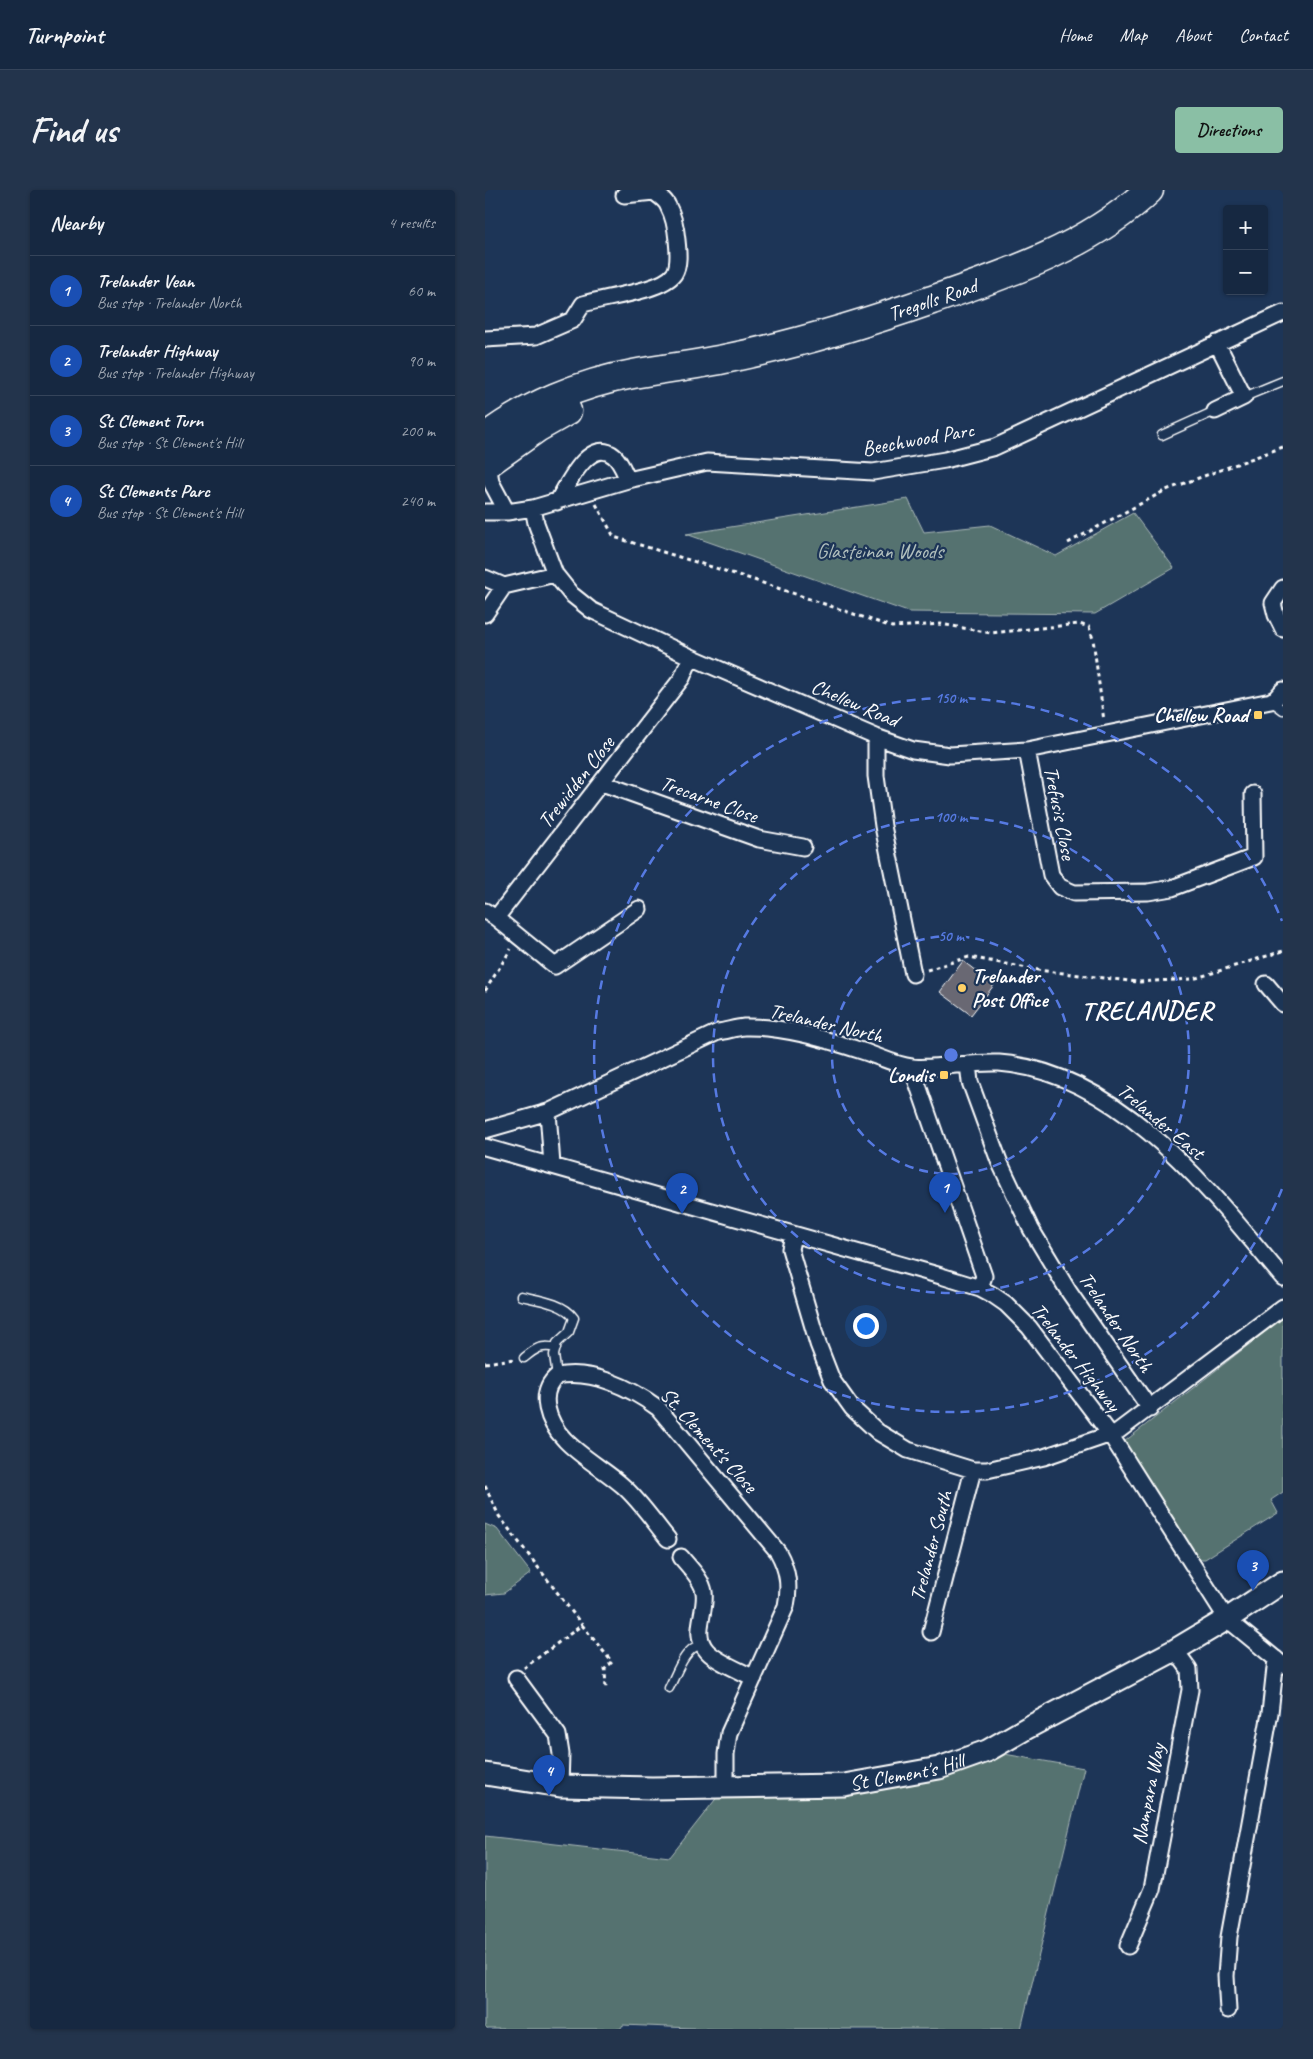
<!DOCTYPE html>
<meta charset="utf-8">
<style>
:root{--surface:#162841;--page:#23344c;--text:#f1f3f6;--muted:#9ea6b1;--line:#35445a;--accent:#8abfa5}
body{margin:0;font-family:Caveat,sans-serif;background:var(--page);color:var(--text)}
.controls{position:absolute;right:15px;top:15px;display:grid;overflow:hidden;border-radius:5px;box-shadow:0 1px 4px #0004}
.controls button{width:45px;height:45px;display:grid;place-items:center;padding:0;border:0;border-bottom:1px solid var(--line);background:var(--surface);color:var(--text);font:25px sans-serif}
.you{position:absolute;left:380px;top:1135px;width:18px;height:18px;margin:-12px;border:4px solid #fff;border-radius:50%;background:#1a73e8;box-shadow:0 0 0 8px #1a73e833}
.badge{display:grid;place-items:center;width:32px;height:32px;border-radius:50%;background:var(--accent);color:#fff;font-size:16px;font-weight:700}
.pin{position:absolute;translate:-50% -41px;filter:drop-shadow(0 1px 2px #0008)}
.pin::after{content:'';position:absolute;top:26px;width:18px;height:15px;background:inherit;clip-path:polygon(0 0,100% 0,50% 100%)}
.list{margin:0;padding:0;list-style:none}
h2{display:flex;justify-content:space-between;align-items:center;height:65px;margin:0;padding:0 20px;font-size:21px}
h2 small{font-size:16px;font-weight:400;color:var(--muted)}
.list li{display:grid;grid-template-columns:32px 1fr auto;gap:15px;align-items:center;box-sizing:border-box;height:70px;padding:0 20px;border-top:1px solid var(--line)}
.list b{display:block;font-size:19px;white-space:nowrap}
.list p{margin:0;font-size:16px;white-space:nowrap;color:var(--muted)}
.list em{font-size:16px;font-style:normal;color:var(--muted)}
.map{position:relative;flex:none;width:798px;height:1839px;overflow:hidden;border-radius:5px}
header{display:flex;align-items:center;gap:30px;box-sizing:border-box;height:70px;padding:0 25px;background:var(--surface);border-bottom:1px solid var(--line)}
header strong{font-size:24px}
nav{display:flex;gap:28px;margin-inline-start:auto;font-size:18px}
.intro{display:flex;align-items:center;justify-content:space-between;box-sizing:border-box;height:120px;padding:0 30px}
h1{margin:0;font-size:35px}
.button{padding:12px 22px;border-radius:5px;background:var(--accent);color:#111;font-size:18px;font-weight:700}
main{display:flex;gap:30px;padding:0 30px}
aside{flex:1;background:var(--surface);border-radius:5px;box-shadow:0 1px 4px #0004}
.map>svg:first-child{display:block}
.green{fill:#55726f;stroke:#aab8b7}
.building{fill:#696873;stroke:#fff}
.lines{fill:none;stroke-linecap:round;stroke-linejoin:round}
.lane-casing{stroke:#fff;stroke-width:11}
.street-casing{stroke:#fff;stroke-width:19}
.secondary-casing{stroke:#fff;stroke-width:25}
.highway-casing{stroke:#fff;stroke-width:31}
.path{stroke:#fff;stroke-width:3;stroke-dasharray:4 4;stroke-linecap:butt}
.lane{stroke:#1d3557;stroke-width:8}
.street{stroke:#1d3557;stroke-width:15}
.secondary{stroke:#1d3557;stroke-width:21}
.highway{stroke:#1d3557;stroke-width:28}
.ring{fill:none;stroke:#567ae2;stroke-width:2.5;stroke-dasharray:9 6}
.poi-dot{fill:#ffd166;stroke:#1d3557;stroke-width:2}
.labels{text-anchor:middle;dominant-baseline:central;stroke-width:4.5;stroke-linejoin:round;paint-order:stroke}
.street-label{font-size:21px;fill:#fff;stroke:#1d3557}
.park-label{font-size:21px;fill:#b2c0be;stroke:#1d3557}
.poi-label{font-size:21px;font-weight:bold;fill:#fff;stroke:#1d3557;text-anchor:end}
.district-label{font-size:26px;font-weight:bold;letter-spacing:1px;fill:#fff;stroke:#1d3557}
.centre{fill:#567ae2;stroke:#1d3557;stroke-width:2.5}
.ring-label{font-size:15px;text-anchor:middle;font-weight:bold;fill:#567ae2;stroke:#1d3557;stroke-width:4.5;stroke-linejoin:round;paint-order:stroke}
</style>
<header>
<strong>Turnpoint</strong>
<nav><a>Home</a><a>Map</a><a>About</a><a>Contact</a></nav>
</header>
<div class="intro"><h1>Find us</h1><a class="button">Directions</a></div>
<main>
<aside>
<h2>Nearby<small>4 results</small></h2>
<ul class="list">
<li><span class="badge" style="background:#1a4fb4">1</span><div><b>Trelander Vean</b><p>Bus stop · Trelander North</p></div><em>60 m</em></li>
<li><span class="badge" style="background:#1a4fb4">2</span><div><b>Trelander Highway</b><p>Bus stop · Trelander Highway</p></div><em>90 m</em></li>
<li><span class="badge" style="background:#1a4fb4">3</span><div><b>St Clement Turn</b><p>Bus stop · St Clement's Hill</p></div><em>200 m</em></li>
<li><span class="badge" style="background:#1a4fb4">4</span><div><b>St Clements Parc</b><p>Bus stop · St Clement's Hill</p></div><em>240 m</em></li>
</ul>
</aside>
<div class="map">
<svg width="798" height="1839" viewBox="0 0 798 1839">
<rect width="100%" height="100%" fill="#1d3557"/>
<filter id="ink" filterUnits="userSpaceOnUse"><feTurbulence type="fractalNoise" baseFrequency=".02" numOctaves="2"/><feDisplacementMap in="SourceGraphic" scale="10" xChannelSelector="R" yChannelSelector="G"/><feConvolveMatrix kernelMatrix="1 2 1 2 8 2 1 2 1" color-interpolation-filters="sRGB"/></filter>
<g filter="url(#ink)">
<path class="green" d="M423,309L439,342L505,335L571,366L648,323L689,378L610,424L423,422L201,344Z
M798,1128V1302L786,1310L793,1323L720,1369H708L635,1255Z
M0,1334L12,1339L46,1383L19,1403L0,1405Z
M502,1561L599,1578L536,1839H230L138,1835L135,1839H0V1646L185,1667L241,1596L359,1595Z"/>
<path class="building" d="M478,771L509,795L486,825L455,802Z"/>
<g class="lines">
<defs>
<path id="lane" d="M759,207L798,191
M677,245L730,221
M786,511L798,520
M36,1106C53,1110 79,1113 89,1128L84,1142L72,1153L69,1165L72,1186
M39,1168C50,1159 56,1154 71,1158
M184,1498C192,1483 199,1458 217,1454"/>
<path id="street" d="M0,149L51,146L88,130L98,114C121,107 177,101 189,84C195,75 193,60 192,50C191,39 188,25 183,16C181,10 174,6 169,2L139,5
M730,221L759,207L732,153
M3,272L6,292L22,322
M72,312C82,296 104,246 129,266C136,272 139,282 143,290
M48,318L51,333L70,384L86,404L106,420L206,467L391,547L428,560L465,565L542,560L786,511L791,508L798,500
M0,322H22L48,318L143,290L222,272L388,282L460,270L510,257L798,123
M0,388L19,396L70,384
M798,398L788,413L791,425L798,439
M0,424L19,396
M391,547V586L398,636L428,784
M542,560L566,685L575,697L589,703L663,702L687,698L769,667L768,604
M117,593L274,649L318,657
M0,721L11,728L197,488L206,467
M11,728L70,776L154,719
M781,794L798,814
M483,874L485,892L514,971L546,1039L584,1102L665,1219
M427,878L499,1086L495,1098
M63,922L67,975
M0,940L63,922L233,842C241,841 250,838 259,837C298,836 340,849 377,861C393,866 410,875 427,877C433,878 440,877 446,877C468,876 492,872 514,873C636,883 725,1001 798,1088
M0,957L456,1086L495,1098L508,1105L521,1114L544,1137L625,1244L742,1429L798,1475
M308,1045L305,1059L333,1154L347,1190L367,1218L393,1242L423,1260L488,1280H502L559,1267L632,1242L798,1117
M183,1349C169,1332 155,1311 138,1296C120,1280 96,1267 80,1250C63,1233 52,1203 72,1186C107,1179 146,1198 173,1218L293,1362C303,1380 305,1396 301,1416L244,1543L241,1564V1596
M196,1367C204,1377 217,1389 219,1402C222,1422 206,1444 222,1461C232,1472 256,1481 269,1488
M446,1442L488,1280
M31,1488L73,1545L76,1564L75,1596
M643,1756L667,1699L705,1500L704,1479L690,1460
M743,1820L741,1786L744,1747L785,1523L791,1469"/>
<g id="secondary">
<path id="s1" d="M0,1584L75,1596L167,1598L359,1595L454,1578L502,1561L542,1538L690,1460L742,1429L798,1392"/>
</g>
<g id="highway">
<path id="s2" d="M0,248C41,216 97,193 148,184C180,178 212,175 244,168C313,154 381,133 447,110C523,84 605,56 664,0"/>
<path d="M0,275L52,238L82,221"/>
</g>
</defs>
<use href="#lane" class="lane-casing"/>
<use href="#street" class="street-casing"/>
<use href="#secondary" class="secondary-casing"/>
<use href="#highway" class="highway-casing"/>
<path class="path" d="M111,314L129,347L266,389L407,437L456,434L506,443L594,434L604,437L608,449L619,531
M583,353L681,300L798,257
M442,780L484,767L553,780L652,792L708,789L798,761
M0,801L26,759
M0,1173L29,1169
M0,1296L14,1326L97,1435
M39,1478L97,1435L127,1472L120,1479L121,1501"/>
<use href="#lane" class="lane"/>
<use href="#street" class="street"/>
<use href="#secondary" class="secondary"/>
<use href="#highway" class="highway"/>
</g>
</g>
<g class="ring">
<circle cx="466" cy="865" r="119"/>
<circle cx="466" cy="865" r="238"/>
<path d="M797 999A357 357 0 1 1 797 731"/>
</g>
<g class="poi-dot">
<rect x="768" y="520" width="10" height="10" rx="2.5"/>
<circle cx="477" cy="798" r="5"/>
<rect x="454" y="880" width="10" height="10" rx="2.5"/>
</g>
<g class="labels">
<g class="street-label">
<text stroke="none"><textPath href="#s2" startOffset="472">Tregolls Road</textPath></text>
<text transform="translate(433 249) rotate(-10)">Beechwood Parc</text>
<text transform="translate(370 513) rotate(23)">Chellew Road</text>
<text transform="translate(91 592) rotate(-52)">Trewidden Close</text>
<text transform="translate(224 609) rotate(20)">Trecarne Close</text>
<text transform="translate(575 623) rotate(79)">Trefusis Close</text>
<text transform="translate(341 833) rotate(13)">Trelander North</text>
<text transform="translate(676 931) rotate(40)">Trelander East</text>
<text transform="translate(631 1132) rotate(56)">Trelander North</text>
<text transform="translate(591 1167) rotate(52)">Trelander Highway</text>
<text transform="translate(224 1250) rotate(48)">St. Clement's Close</text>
<text transform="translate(446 1356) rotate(-75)">Trelander South</text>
<text stroke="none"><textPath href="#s1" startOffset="424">St Clement's Hill</textPath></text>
<text transform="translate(663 1604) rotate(-79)">Nampara Way</text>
</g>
<g class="park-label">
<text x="395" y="361">Glasteinan Woods</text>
</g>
<g class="poi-label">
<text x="763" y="525">Chellew Road</text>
<text x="487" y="786" text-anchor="start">Trelander<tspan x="487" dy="24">Post Office</tspan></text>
<text x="449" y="885">Londis</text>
</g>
<g class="district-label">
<text x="662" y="820">TRELANDER</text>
</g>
</g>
<circle cx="466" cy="865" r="8" class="centre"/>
<g class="ring-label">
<text x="466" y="513">150 m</text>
<text x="466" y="632">100 m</text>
<text x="466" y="751">50 m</text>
</g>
</svg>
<div class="controls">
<button>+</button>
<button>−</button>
</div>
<div class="you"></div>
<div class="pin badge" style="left:460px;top:1023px;background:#1a4fb4">1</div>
<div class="pin badge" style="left:197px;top:1024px;background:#1a4fb4">2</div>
<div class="pin badge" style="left:768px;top:1401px;background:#1a4fb4">3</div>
<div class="pin badge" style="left:64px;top:1606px;background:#1a4fb4">4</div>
</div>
</main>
